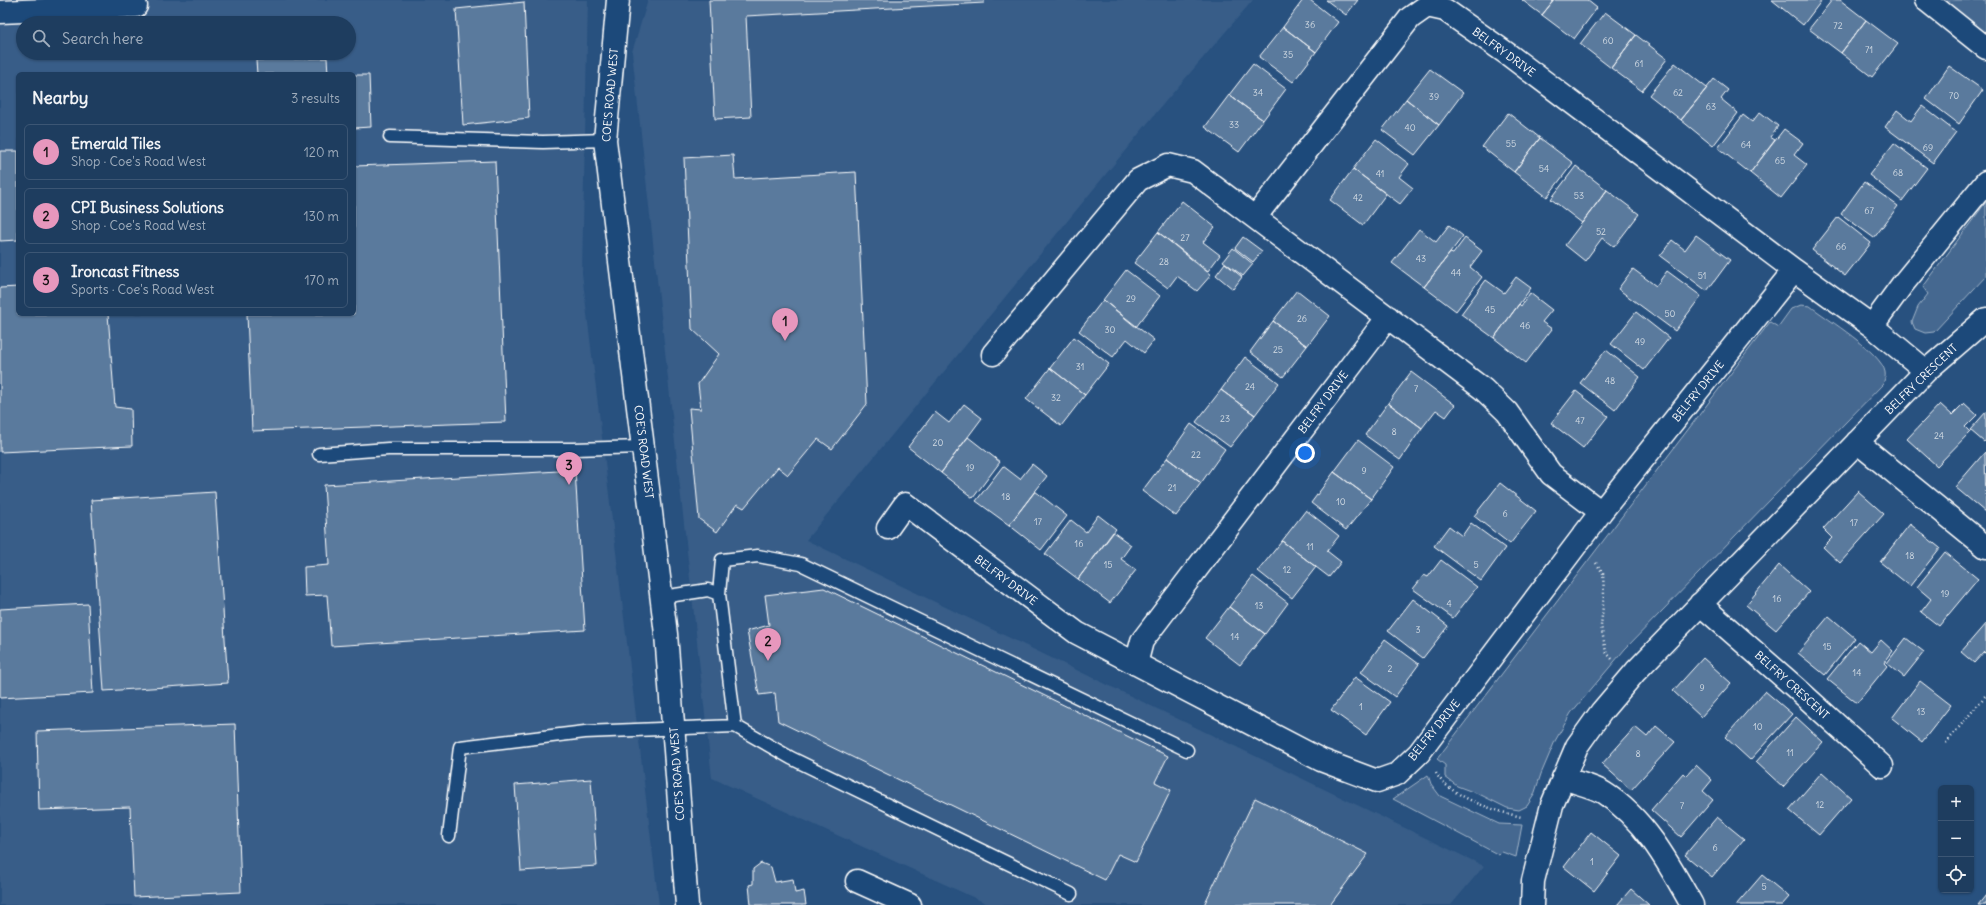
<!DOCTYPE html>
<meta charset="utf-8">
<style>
:root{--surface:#1e3d5f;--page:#2b4868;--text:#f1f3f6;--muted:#a1aebd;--line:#3c5674;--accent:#e797bd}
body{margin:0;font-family:Delius,sans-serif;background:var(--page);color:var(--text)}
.controls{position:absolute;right:12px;bottom:12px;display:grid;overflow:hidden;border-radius:6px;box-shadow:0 1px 3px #0004}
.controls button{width:36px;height:36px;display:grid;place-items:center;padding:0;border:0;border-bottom:1px solid var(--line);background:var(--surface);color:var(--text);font:20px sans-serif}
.you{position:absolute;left:1305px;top:453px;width:14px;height:14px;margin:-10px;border:3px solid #fff;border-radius:50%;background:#1a73e8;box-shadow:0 0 0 6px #1a73e833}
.badge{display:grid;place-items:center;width:26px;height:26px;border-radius:50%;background:var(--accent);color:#111;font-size:13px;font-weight:700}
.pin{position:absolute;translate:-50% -33px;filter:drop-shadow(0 1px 2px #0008)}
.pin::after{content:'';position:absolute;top:21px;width:14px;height:12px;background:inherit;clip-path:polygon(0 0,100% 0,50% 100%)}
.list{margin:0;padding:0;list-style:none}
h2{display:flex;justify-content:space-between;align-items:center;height:52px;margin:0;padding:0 16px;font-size:17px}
h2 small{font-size:13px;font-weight:400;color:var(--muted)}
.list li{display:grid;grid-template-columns:26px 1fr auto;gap:12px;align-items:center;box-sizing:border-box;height:56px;margin:0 8px 8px;padding:0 8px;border:1px solid var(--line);border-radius:6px}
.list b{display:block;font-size:15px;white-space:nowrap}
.list p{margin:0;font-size:13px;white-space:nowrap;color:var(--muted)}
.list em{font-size:13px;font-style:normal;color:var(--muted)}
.icon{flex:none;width:22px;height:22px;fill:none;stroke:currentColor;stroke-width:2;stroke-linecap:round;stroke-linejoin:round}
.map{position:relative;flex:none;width:1986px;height:905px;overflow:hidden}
.search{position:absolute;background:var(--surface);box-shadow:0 1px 3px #0004;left:16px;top:16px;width:340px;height:44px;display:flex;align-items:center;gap:10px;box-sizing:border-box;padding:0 14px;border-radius:22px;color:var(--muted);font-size:15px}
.panel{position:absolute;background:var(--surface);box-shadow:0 1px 3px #0004;left:16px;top:72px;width:340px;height:244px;border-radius:6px}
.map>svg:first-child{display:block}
.built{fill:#375d88;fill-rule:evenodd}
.green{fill:#446890;stroke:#a2b4c8}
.building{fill:#5a7a9d;stroke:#fff}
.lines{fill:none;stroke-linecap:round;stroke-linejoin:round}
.lane-casing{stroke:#fff;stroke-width:15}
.street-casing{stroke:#fff;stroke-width:25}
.path{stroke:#fff;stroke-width:2.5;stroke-dasharray:1 3;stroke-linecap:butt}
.lane{stroke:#1f4a7a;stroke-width:12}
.street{stroke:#1f4a7a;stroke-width:22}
.labels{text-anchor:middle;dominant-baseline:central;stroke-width:4;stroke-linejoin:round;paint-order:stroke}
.number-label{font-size:9px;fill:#d6dee6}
.street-label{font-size:11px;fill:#fff;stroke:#1f4a7a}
</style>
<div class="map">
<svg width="1986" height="905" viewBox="0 0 1986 905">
<rect width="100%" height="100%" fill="#28517f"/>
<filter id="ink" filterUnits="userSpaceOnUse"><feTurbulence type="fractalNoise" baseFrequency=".025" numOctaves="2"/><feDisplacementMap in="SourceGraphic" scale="8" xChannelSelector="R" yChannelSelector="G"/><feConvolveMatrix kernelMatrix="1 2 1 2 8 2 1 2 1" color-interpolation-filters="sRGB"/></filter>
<g filter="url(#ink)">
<path class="built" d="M0,0H588L582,273L659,905H0ZM23,23H349V53H23ZM18,74H354V314H18Z
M648,0H1253L1165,102L806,540L1484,866L1451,905H990L712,778L632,52Z"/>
<path class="green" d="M1942,0H1986V34Z
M1986,202V276L1934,332L1925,333L1915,329L1912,322L1918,307L1928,294L1923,287Z
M1801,305L1810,306C1827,319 1882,353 1885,372C1886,376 1884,381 1883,384L1625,649L1571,713L1555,741L1541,774L1534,795L1527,806L1519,810L1507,808L1481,795L1457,786L1445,777V765L1437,759L1770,322L1778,327L1791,309Z
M1428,775L1431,784L1440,796L1499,824L1522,825L1516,857L1502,852L1499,855L1393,799Z"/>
<path class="building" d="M709,0H984V3L746,16L751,117L715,119Z
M1303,0H1310L1338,22L1316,52L1283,27Z
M1326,0H1358L1346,15Z
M1522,0H1554L1542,15Z
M1554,0H1587L1597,8L1574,39L1542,15Z
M1772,0H1822L1803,25Z
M1832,0H1840L1866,20L1841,53L1809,29Z
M524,2L529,118L463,125L456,9Z
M1605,12L1636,35L1611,68L1580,44Z
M1866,20L1898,44L1872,77L1841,53Z
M1283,27L1316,52L1293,82L1259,57Z
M1636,35L1667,59L1642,91L1611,68Z
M327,58L328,74H257L256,60Z
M1675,63L1707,88L1681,120L1649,95Z
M1253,64L1286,89L1263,120L1229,95Z
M1949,66L1983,90L1959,124L1926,99Z
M1430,69L1463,93L1439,125L1406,99Z
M354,75H369L371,127L354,128Z
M1714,79L1728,90L1721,99L1738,113L1713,146L1681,120Z
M1229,95L1263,120L1239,152L1205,127Z
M1406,99L1439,125L1415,155L1382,130Z
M1922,106L1956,132L1933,163L1885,127L1897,110L1911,121Z
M1760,112L1778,126L1770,137L1775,140L1750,173L1718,148L1743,115L1752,122Z
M1508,113L1540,138L1514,172L1482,147Z
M1784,129L1803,143L1794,155L1807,165L1781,198L1750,173Z
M1540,138L1573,163L1547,197L1514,172Z
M1376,139L1409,164L1399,177L1413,188L1400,204L1353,169Z
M1894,143L1927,168L1902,201L1869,175Z
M0,151H18V240L0,241Z
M733,155L735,179L856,172L867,404L832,449L818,439L788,475L778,467L744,508L737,504L717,532L699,519L689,408L701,409L698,384L719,354L692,329L684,158Z
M495,161L506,422L252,431L247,314H354V166Z
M1576,166L1607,190L1582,223L1551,199Z
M1353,169L1386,194L1363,225L1330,200Z
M1864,182L1898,206L1874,238L1841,214Z
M1607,190L1639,214L1614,247L1602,238L1585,261L1565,245Z
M1182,201L1215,227L1203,242L1220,255L1208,271L1158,232Z
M1838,217L1871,243L1845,276L1812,250Z
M1449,225L1463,236L1424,287L1392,263L1419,229L1436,242Z
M1158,232L1211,275L1197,291L1177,276L1168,288L1134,263Z
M1696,235L1730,260L1707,291L1660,256L1672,240L1685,250Z
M1243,237L1262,251L1253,262L1235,248Z
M1465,238L1482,251L1470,267L1482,277L1456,311L1424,287L1450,253L1453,254Z
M1233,248L1253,264L1243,276L1223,261Z
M1225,263L1242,277L1233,289L1216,275Z
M1633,269L1656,286L1667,271L1701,296L1675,331L1618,289Z
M1126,270L1160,296L1136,327L1103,300Z
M1516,277L1531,288L1494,338L1461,314L1486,280L1504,293Z
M18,287V314H108L115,407L131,409L132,446L0,452V288Z
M1297,290L1330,316L1307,346L1273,321Z
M1530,293L1552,310L1542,322L1552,329L1526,363L1494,338L1519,304L1521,306Z
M1103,300L1154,340L1144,353L1127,339L1113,357L1079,331Z
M1636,312L1669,338L1644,370L1611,344Z
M1273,321L1307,346L1283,377L1250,352Z
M1074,337L1109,364L1085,395L1050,368Z
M1606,350L1640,377L1615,410L1580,383Z
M1245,357L1279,383L1255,415L1221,390Z
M1050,368L1085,395L1061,426L1026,399Z
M1411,372L1455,405L1446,417L1436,410L1422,428L1388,403Z
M1221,390L1255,415L1230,447L1196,422Z
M1576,391L1608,416L1583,448L1551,423Z
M1388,403L1422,428L1400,460L1365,435Z
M1964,403L1977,415L1965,427L1970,432L1937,466L1907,439L1940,404L1952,415Z
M964,404L982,418L941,473L908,447L935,412L949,423Z
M1986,412V440L1984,442L1970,430Z
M1191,424L1225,449L1201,483L1167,458Z
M968,437L1000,462L973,498L941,473Z
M1358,440L1394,467L1371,499L1334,472Z
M1985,452L1986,510L1985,512L1955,487Z
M1167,458L1201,483L1176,516L1142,491Z
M1032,464L1047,476L1009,525L976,501L1003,466L1020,479Z
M575,470L585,630L331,646L327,595L305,596L304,567L329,565L324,485Z
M1334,472L1371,499L1346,530L1311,503Z
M1500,483L1536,511L1510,544L1474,516Z
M1035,491L1067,516L1041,550L1009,525Z
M1858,491L1884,514L1840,563L1823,547L1832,538L1823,529Z
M215,492L228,683L104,691L91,500Z
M1306,510L1339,536L1327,551L1341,562L1329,577L1282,541Z
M1098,515L1116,529L1078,579L1045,554L1071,520L1086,532Z
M1471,523L1505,548L1481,581L1434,546L1449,526L1462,536Z
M1910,524L1940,548L1910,586L1880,562Z
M1113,532L1131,545L1121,559L1136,570L1110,603L1078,579Z
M1282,541L1316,567L1292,598L1258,571Z
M1945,552L1978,579L1939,626L1921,612L1931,599L1917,587Z
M1441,560L1477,587L1453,618L1413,589L1424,575L1428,577Z
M1779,565L1809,592L1776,630L1746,605Z
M1253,576L1288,603L1265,634L1229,607Z
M824,588L1168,756L1155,782L1171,790L1136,862L1118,854L1105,880L778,721L775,693L759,695L747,631L769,625L765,595Z
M1413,599L1448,626L1423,658L1388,631Z
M88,604L93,693L0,698V609Z
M1229,607L1265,634L1240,665L1205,638Z
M1829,616L1855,638L1825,675L1798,653Z
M1986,623V654L1984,652L1974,663L1961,652Z
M1906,638L1924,652L1904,677L1887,663Z
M1385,639L1419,664L1395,697L1361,672Z
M1881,640L1893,651L1884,663L1887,666L1857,703L1827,679L1858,641L1871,652Z
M1703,658L1731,683L1701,717L1673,691Z
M1355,677L1390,702L1366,735L1331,710Z
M1920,681L1951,705L1922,742L1892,718Z
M1765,691L1792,714L1750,760L1725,737Z
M1796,717L1823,742L1783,787L1756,762Z
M235,724L241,892L134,897L130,807L39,810L37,731Z
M1656,726L1675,742L1631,790L1602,764L1635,727L1647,737Z
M1696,765L1712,780L1703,791L1713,800L1681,837L1651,810L1683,773L1686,776Z
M1822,772L1851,798L1819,835L1789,810Z
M591,779L597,866L521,871L515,785Z
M1255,798L1368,854L1330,905H1204Z
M1717,817L1744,839L1712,877L1685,855Z
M1591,832L1621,856L1594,891L1564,867Z
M761,863L771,867L775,882L793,879L795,893L804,891L806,905H751L749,885L753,884V869Z
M1762,875L1789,897L1782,905H1736Z
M1631,889L1649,905H1617Z
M1986,895V905H1978Z"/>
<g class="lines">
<defs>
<path id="lane" d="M390,137L543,142L605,140
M319,454L388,449H574L643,447
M719,594L722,560L758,556L801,564L1187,750
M662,597L708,590L719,594L735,726
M449,836L460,747L585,732L735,726L791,758L1071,894"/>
<path id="street" d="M618,0L605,140L666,634L687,905
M1926,0L1986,48
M0,12L136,6
M1256,216L1410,18L1427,6L1445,10L1509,55L1794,270L1872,326L1926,371
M1872,326L1902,285L1986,182
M993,354L1138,180L1168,165L1193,171L1483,389L1507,412L1551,474L1601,512
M1857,442L1986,547
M888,528L905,504L1077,633L1321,760L1377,781L1397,774L1419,753L1601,512L1794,270
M1700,604L1796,688L1882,766
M1136,664L1142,641L1388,317
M1563,778C1576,783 1593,786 1604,793C1645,819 1669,864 1692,905
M857,881L910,905
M1532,905L1533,881L1552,805L1577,746L1602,711L1636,671L1926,371L1986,319"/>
</defs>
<use href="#lane" class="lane-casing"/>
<use href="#street" class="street-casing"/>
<path class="path" d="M1596,563L1603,573L1604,595L1601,626L1606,652L1612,659
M1946,743L1986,695
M1436,773C1448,796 1497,812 1522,817"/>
<use href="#lane" class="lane"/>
<use href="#street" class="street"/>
</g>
</g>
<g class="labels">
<g class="number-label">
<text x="1310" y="24">36</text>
<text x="1838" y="25">72</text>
<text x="1608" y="40">60</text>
<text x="1869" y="49">71</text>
<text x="1288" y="54">35</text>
<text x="1639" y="63">61</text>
<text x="1258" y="92">34</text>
<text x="1678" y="92">62</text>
<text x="1954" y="95">70</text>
<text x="1434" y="96">39</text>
<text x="1711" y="106">63</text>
<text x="1234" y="124">33</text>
<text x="1410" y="127">40</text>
<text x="1511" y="143">55</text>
<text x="1746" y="144">64</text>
<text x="1928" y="147">69</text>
<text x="1780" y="160">65</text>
<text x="1544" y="168">54</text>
<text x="1898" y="172">68</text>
<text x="1380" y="173">41</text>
<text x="1579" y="195">53</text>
<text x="1358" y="197">42</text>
<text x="1869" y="210">67</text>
<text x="1601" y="231">52</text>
<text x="1185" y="237">27</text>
<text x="1841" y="246">66</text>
<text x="1421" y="258">43</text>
<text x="1164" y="261">28</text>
<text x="1456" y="272">44</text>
<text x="1702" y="275">51</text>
<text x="1131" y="298">29</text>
<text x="1490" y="309">45</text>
<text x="1670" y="313">50</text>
<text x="1302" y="318">26</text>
<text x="1525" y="325">46</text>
<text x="1110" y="329">30</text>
<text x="1640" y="341">49</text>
<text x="1278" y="349">25</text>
<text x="1080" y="366">31</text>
<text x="1610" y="380">48</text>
<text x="1250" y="386">24</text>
<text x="1416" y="388">7</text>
<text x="1056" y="397">32</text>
<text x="1225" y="418">23</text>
<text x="1580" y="420">47</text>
<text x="1394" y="431">8</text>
<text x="1939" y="435">24</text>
<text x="938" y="442">20</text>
<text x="1196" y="454">22</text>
<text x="970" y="467">19</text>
<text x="1364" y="470">9</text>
<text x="1172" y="487">21</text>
<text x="1006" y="496">18</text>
<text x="1341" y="501">10</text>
<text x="1505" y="513">6</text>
<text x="1038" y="521">17</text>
<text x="1854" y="522">17</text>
<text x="1079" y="543">16</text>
<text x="1310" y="546">11</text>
<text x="1910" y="555">18</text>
<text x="1108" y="564">15</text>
<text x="1476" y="564">5</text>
<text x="1287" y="569">12</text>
<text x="1945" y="593">19</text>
<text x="1777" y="598">16</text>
<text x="1449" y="603">4</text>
<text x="1259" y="605">13</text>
<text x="1418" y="629">3</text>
<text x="1235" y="636">14</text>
<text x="1827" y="646">15</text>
<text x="1390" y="668">2</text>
<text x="1857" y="672">14</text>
<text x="1702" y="687">9</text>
<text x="1361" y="706">1</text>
<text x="1921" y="711">13</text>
<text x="1758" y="726">10</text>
<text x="1790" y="752">11</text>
<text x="1638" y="753">8</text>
<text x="1820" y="804">12</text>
<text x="1682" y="805">7</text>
<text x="1715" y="847">6</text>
<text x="1592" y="861">1</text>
<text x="1764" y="886">5</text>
</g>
<g class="street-label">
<text transform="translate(1504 52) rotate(36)">BELFRY DRIVE</text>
<text transform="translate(610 95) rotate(-85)">COE'S ROAD WEST</text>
<text transform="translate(1921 379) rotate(-44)">BELFRY CRESCENT</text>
<text transform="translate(1698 391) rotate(-51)">BELFRY DRIVE</text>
<text transform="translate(1323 402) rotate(-53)">BELFRY DRIVE</text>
<text transform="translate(644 452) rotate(83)">COE'S ROAD WEST</text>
<text transform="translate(1006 580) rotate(37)">BELFRY DRIVE</text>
<text transform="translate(1792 685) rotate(42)">BELFRY CRESCENT</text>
<text transform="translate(1434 730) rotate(-51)">BELFRY DRIVE</text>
<text transform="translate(677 774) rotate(-94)">COE'S ROAD WEST</text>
</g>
</g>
</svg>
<div class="controls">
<button>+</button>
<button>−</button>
<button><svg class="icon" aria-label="locate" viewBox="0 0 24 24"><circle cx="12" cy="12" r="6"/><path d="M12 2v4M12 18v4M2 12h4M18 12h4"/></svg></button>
</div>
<div class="you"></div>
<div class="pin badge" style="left:785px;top:341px">1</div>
<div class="pin badge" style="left:768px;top:661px">2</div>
<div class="pin badge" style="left:569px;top:485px">3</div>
<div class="search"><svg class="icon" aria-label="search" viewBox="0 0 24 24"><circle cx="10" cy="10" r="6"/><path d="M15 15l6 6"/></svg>Search here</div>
<section class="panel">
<h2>Nearby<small>3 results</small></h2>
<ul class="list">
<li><span class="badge">1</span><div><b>Emerald Tiles</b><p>Shop · Coe's Road West</p></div><em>120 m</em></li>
<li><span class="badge">2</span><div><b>CPI Business Solutions</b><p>Shop · Coe's Road West</p></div><em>130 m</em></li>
<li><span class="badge">3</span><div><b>Ironcast Fitness</b><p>Sports · Coe's Road West</p></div><em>170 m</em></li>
</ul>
</section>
</div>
